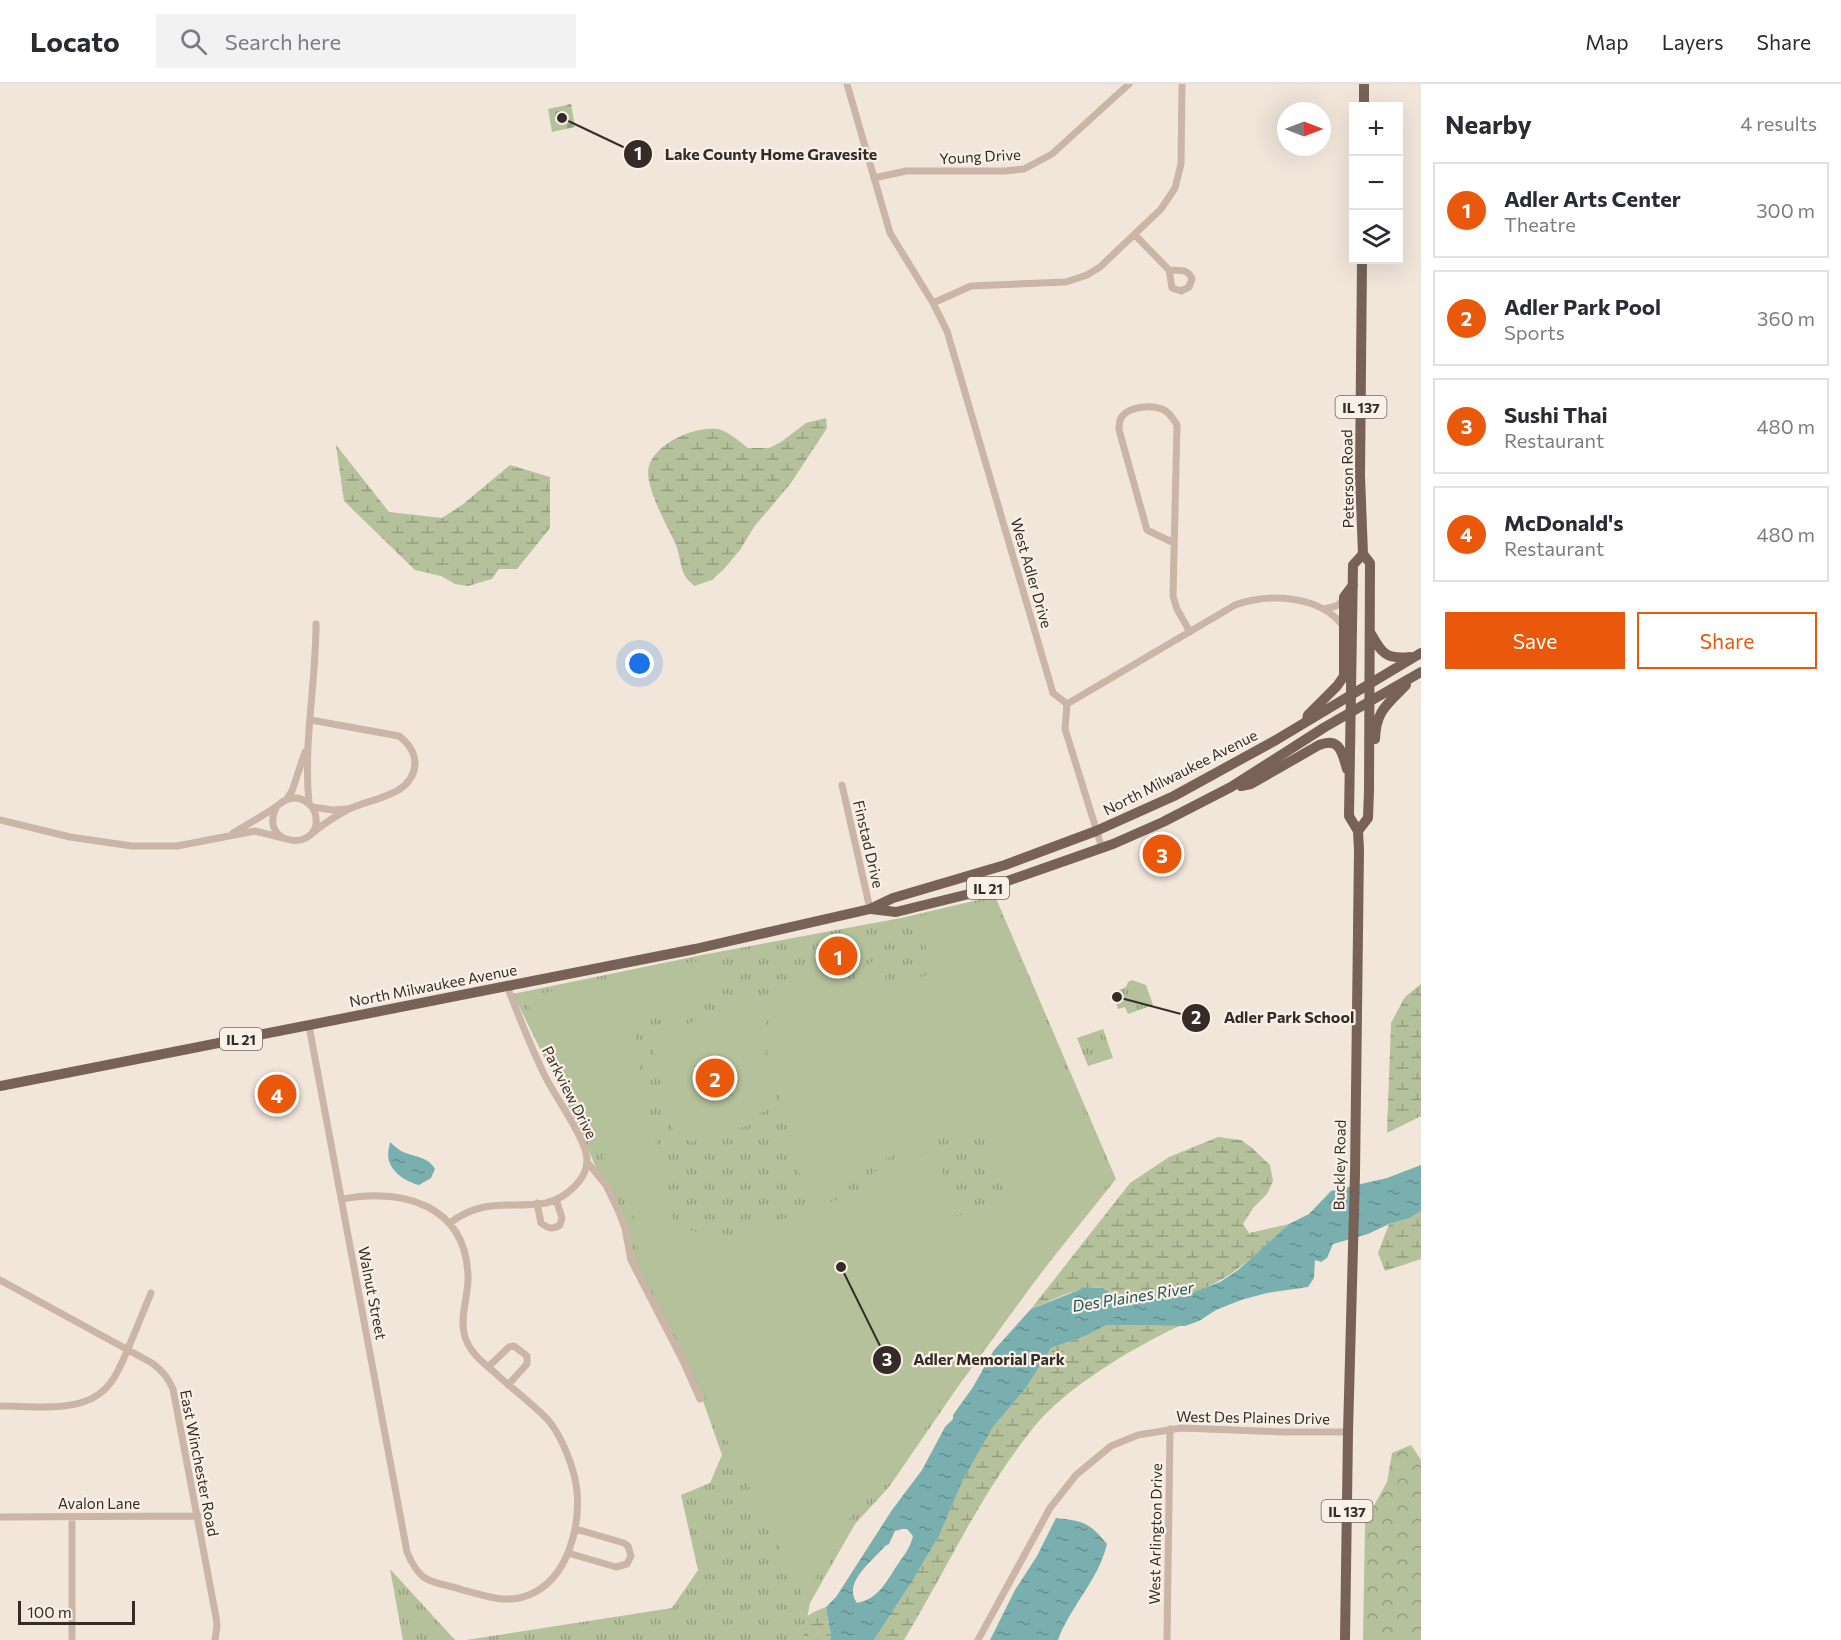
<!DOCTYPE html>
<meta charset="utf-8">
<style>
:root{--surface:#fff;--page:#f2f2f3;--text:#2b2b33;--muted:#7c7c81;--line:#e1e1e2;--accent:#ea580c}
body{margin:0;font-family:Commissioner,sans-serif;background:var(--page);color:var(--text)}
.controls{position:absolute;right:18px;top:18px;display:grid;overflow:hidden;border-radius:0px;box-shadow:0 6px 24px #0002}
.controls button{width:54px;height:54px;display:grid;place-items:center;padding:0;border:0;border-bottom:2px solid var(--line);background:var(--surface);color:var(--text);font:30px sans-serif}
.compass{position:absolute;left:1277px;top:18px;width:54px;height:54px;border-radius:50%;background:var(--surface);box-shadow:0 6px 24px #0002;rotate:90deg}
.scale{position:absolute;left:18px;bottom:15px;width:117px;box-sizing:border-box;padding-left:6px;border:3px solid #362b27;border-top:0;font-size:16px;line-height:21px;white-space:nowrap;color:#362b27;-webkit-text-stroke:4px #f9f0e7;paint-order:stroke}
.you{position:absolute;left:640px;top:580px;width:21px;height:21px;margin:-15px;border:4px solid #fff;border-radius:50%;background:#1a73e8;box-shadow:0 0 0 9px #1a73e833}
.badge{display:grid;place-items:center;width:39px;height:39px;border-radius:50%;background:var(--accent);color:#fff;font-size:20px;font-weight:700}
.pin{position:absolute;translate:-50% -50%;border:3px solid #fff;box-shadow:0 2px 6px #0006}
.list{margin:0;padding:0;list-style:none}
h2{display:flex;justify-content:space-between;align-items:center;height:78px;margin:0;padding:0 24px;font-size:26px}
h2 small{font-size:20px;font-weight:400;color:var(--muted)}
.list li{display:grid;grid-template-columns:39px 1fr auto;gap:18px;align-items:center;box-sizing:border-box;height:96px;margin:0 12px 12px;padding:0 12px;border:2px solid var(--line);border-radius:0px}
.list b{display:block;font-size:22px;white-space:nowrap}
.list p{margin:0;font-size:20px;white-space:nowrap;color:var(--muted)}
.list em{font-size:20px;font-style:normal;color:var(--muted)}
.actions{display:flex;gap:12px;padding:18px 24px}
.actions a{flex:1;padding:14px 0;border:2px solid var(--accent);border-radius:0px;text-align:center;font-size:21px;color:var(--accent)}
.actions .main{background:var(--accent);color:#fff}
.icon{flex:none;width:33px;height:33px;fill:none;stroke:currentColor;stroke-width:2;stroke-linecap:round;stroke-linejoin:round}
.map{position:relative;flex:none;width:1421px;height:1556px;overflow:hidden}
header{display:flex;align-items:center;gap:36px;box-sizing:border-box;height:84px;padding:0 30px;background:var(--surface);border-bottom:2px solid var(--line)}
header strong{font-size:28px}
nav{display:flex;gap:33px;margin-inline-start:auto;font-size:21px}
.search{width:420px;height:54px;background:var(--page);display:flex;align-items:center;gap:15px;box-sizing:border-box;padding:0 21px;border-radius:0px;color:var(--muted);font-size:22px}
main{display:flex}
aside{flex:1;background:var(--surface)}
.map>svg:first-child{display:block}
.forest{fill:url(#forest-crowns)}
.wetland{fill:url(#wetland-marsh)}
.cemetery{fill:url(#cemetery-stones)}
.park{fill:url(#park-tufts)}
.pitch{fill:#b5c19b}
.water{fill:url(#water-ripples);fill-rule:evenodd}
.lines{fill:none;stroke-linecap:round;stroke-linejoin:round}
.minor{stroke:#cab5a7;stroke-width:7}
.primary{stroke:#786258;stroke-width:10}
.labels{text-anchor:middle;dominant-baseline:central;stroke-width:4.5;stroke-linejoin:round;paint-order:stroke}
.shield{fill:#f9f0e7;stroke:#706661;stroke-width:1.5}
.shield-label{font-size:14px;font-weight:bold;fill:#362b27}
.street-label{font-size:15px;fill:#362b27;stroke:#f9f0e7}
.water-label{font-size:16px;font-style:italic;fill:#1d5658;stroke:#f9f0e7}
.leader{fill:none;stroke:#362b27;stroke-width:2}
.callout-dot{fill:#362b27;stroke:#f9f0e7;stroke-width:2}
.mark-label{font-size:18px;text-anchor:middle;font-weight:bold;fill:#fff}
.callout-label{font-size:16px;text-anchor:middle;font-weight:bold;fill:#362b27;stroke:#f9f0e7;stroke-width:4.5;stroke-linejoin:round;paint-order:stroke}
</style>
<header>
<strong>Locato</strong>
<div class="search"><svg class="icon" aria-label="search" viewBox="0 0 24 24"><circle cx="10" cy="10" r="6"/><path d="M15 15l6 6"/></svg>Search here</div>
<nav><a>Map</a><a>Layers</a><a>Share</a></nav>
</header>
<main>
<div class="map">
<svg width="1421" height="1556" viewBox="0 0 1421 1556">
<defs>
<pattern id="forest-crowns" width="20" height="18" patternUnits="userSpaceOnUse" patternTransform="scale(1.5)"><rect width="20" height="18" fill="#b5c19b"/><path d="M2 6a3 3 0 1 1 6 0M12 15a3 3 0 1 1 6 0" fill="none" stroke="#949d7e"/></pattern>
<pattern id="wetland-marsh" width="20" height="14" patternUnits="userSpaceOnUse" patternTransform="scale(1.5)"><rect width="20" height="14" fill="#b5c19b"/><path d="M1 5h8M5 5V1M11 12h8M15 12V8" fill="none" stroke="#949d7e"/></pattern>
<pattern id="cemetery-stones" width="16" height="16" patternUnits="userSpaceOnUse" patternTransform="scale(1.5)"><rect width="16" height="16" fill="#b5c19b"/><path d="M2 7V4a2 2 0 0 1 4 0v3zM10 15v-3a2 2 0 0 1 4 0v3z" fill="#949d7e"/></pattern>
<pattern id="park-tufts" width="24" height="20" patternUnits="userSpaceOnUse" patternTransform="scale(1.5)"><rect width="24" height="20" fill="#b5c19b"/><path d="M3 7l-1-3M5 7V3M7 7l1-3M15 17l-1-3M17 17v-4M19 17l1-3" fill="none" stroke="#949d7e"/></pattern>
<pattern id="water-ripples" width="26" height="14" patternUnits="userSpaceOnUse" patternTransform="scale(1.5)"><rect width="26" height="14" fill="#7aafaf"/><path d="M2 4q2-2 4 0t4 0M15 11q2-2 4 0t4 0" fill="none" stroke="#658f8e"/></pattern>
</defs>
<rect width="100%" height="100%" fill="#f2e6db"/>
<path class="forest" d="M1411,1361L1421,1376V1556H1363L1365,1438L1387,1398L1392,1369Z"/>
<path class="wetland" d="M826,334L827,344L791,399L754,443L740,466L724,485L712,496L694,502C692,499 687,496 685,492C680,483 680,471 676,461C668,442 641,399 650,379C659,358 695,342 717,345C728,347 739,357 748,364H769L781,358L806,339Z
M336,361L389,428L442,434L462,421L510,381L550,393V444L517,485H499L492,495L468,502L455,500L441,492L415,486L344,417Z
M1421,900V1032L1387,1049L1391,939L1405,913Z
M1218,1053L1241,1056L1251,1063L1270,1081L1273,1097L1267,1110L1253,1124L1243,1140L1249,1149L1289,1140C1244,1181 1214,1214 1148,1215C1138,1216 1122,1213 1113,1209C1108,1207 1105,1205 1100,1204C1077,1202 1052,1217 1031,1225L1130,1099L1169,1073Z
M1421,1127V1175L1385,1187L1378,1169L1389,1140L1410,1134Z
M1107,1241L1179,1242C1133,1264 1066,1303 1034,1343C981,1408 947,1485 904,1556H874L913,1496L940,1450L963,1396L993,1343L1026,1304L1051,1264L1085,1252Z
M826,1523L831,1552L830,1556H794C803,1535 804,1531 826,1523Z"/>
<path class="cemetery" d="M571,20L575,43L552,48L548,25Z"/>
<path class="park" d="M995,812L1116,1095L1040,1190L957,1304L889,1403L855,1440L810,1519L803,1556H466L672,1524L698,1486L681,1411L710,1399L722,1371L702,1314L633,1176L629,1146L621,1126L596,1084L582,1050L513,910L707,870L901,834Z
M1132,896L1146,901L1153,921L1128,930L1125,923L1118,925L1113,909L1126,903L1128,898Z
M1103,945L1113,974L1088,982L1077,954Z
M390,1485L455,1556H403Z"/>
<path class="pitch" d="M993,815L1112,1094L895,1384L847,1438L804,1514L639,1177L634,1133L524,913L711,874L723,908L643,939L634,957L675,1142L701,1149L736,1151L856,1109L874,1088L937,1066L954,1133L1007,1116L980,1040L866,1082L850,1101L806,1114L767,968L773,954L771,942L777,926L768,903L818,888L835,902L852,898L861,885L879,873L888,901L933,890L918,833Z
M763,910L772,929L766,939L768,956L764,966L776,1020C764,1032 757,1025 747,1042L691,1058L676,1048L670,1041L654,969V957L662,950Z"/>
<path class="water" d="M714,978C726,987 732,997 732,1012H720L708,988Z
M390,1058C393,1061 397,1064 401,1067C413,1073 428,1072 435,1085L431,1094L419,1101C407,1098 393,1090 389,1077C387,1072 389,1063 390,1058Z
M1421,1081V1127L1410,1134L1389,1140L1368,1150L1333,1160L1327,1174L1321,1178L1315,1176L1314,1194L1308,1203L1267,1209L1241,1216L1216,1226L1199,1237L1185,1242L1107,1241L1085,1252L1051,1264L1026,1304L993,1343L963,1396L940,1450L913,1496L874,1556H830L831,1552L826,1523L836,1513L892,1426L922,1386L945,1343L953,1335V1331L973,1303L994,1266L1031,1225L1084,1204H1102L1114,1210L1146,1216L1183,1212L1220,1198L1238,1186L1289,1140L1309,1130L1331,1107L1387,1094ZM902,1445H907L913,1452C910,1463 906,1469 900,1477C888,1494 880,1515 857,1519C842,1498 873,1477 885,1462L889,1460L895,1447Z
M1056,1434C1083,1437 1089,1438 1107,1460C1099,1495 1070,1523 1058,1556H990L1015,1506L1037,1472Z"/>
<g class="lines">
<path class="minor" d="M847,0L890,149L933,219L947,247L1053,609L1067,620L1065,645L1102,764
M874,94L906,87H1005L1024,85L1052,70L1129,0
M1135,151L1169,186L1172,204L1181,207L1189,203L1192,195C1188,184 1179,187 1169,186
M933,219L971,202L1066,198L1087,191L1100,183L1161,125L1175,104L1181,80L1182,0
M1174,459L1147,446L1119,346C1119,343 1119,340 1120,336C1126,322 1152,320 1164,326C1170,329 1173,335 1177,341L1173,512L1177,525L1190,548
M1325,525L1336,522L1344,516
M1067,620L1235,521C1269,509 1320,511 1343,542
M842,701L870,825
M286,716L292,707L305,668
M309,719C303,660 316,600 316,540
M312,723L333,726L347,725
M0,736L70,753L132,762H177L255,747L283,754
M233,749C247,741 260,733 273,725C279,721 283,716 289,715C292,714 296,714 298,714C306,716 313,722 315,729C326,769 255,764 277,722
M310,751C322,741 335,732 349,725C372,714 413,712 415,680C415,668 408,659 399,652L311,636
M309,942L407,1468C421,1502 432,1496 463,1506C484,1512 508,1520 529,1511C568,1495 580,1444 577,1407C575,1386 562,1352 548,1336C532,1319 511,1304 494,1288C482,1278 467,1266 464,1249C460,1229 469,1211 468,1191C465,1120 402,1104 342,1115
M587,1078L606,1101L619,1128L625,1144L631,1176L683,1277L700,1315
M537,1119L541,1139C548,1144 552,1146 560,1141L562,1134L556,1115
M450,1139C483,1113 510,1125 546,1119C564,1115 588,1096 587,1075C586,1055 556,1014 546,994C531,964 519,933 507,902
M0,1196L152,1279C162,1287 168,1293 173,1305L216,1533L217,1542L215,1556
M488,1283L509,1263L514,1262L527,1272V1280L508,1301
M0,1322C25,1322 60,1326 83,1318C112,1309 119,1285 130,1260C137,1243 144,1226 151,1209
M0,1433L198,1432
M72,1433V1556
M568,1469L616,1483L627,1480L631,1472L628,1462L624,1459L576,1445
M978,1556L1050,1424L1076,1391L1111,1362L1138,1351L1181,1344L1285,1348H1348
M1167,1556L1170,1345"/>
<path class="primary" d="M1364,22V0
M1370,548C1381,568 1385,576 1410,573
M1307,636L1308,631L1337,602L1344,592V513L1353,501
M1375,655C1376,626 1388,620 1406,601
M1241,702L1251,700L1319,661C1340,653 1342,668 1347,685
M1358,747L1368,734L1369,707L1370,479L1363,470L1360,392L1362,176
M871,825L896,828L973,809L1113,760L1163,738L1231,703L1325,643L1421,588
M0,1002L695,865L870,825L893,814L1005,781L1096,747L1174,712L1276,656L1421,569
M1345,1556L1348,1348L1355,1090L1359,766L1358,747L1349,732L1353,481L1363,470"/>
</g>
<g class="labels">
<g class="shield">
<rect x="1335.5" y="312" width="51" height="22" rx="4.5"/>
<rect x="967" y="793" width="42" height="22" rx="4.5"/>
<rect x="220" y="944" width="42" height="22" rx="4.5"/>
<rect x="1321.5" y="1416" width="51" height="22" rx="4.5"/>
</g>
<g class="shield-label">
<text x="1361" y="323">IL 137</text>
<text x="988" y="804">IL 21</text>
<text x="241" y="955">IL 21</text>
<text x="1347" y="1427">IL 137</text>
</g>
<g class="street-label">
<text transform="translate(980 72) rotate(-3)">Young Drive</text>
<text transform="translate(1347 395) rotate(-91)">Peterson Road</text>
<text transform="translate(1032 489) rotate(74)">West Adler Drive</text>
<text transform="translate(1180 688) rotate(-27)">North Milwaukee Avenue</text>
<text transform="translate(869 760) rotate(77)">Finstad Drive</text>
<text transform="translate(433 901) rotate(-11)">North Milwaukee Avenue</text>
<text transform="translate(570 1008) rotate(63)">Parkview Drive</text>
<text transform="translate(1339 1081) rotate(-89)">Buckley Road</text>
<text transform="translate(373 1209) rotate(79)">Walnut Street</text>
<text transform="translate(1253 1333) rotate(1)">West Des Plaines Drive</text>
<text transform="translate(200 1379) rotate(79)">East Winchester Road</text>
<text x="99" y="1419">Avalon Lane</text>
<text transform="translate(1155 1450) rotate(-89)">West Arlington Drive</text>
</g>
<g class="water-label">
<text transform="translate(1133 1212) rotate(-9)">Des Plaines River</text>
</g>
</g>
<path class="leader" d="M562 34L638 70M1117 913L1196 934M841 1183L887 1276"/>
<g class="callout-dot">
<circle cx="562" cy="34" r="6"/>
<circle cx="1117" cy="913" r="6"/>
<circle cx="841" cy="1183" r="6"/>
<circle cx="638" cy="70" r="15"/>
<circle cx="1196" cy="934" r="15"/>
<circle cx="887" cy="1276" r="15"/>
</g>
<g class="mark-label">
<text x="638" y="76">1</text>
<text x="1196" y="940">2</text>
<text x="887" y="1282">3</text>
</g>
<g class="callout-label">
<text x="771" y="76">Lake County Home Gravesite</text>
<text x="1289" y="939">Adler Park School</text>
<text x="989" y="1281">Adler Memorial Park</text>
</g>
</svg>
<div class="controls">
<button>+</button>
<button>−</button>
<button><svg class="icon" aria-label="layers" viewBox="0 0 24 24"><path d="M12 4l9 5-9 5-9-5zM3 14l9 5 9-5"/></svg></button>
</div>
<svg class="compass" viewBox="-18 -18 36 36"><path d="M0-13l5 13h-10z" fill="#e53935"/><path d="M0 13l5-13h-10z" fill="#7c7c81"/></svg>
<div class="scale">100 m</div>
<div class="you"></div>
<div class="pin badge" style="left:838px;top:872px">1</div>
<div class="pin badge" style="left:715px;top:994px">2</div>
<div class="pin badge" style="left:1162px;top:770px">3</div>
<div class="pin badge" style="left:277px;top:1010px">4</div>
</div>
<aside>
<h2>Nearby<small>4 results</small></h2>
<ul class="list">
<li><span class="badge">1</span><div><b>Adler Arts Center</b><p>Theatre</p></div><em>300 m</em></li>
<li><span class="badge">2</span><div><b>Adler Park Pool</b><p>Sports</p></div><em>360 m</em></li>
<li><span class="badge">3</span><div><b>Sushi Thai</b><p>Restaurant</p></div><em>480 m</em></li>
<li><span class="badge">4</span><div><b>McDonald's</b><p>Restaurant</p></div><em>480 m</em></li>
</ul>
<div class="actions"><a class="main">Save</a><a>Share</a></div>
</aside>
</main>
